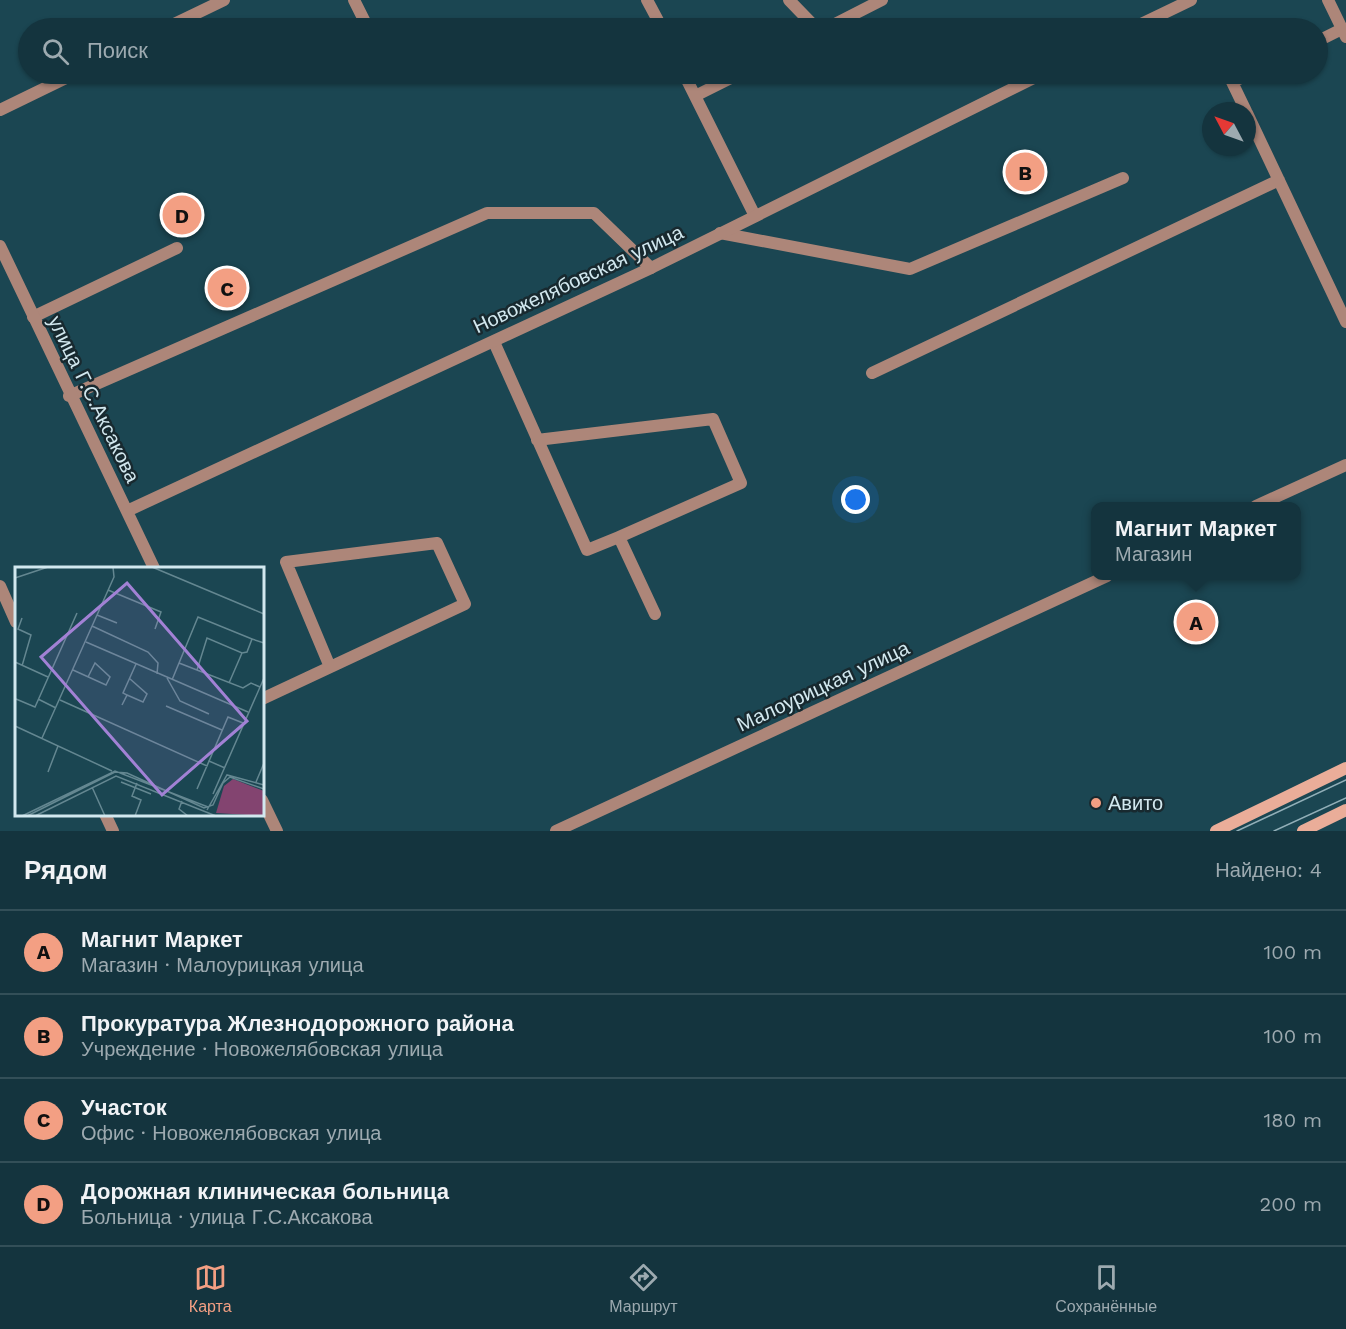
<!DOCTYPE html>
<html lang="ru">
<meta charset="utf-8">
<style>
:root{--surface:#14343e;--page:#213f49;--text:#f1f3f6;--muted:#9daab0;--line:#334f58;--accent:#f39f83}
body{margin:0;font-family:"Work Sans",sans-serif;background:var(--page);color:var(--text)}
.compass{position:absolute;left:1202px;top:102px;width:54px;height:54px;border-radius:50%;background:var(--surface);box-shadow:0 2px 4px #0004;rotate:311deg}
.you{position:absolute;left:856px;top:500px;width:21px;height:21px;margin:-15px;border:4px solid #fff;border-radius:50%;background:#1a73e8;box-shadow:0 0 0 9px #1a73e833}
.badge{display:grid;place-items:center;width:39px;height:39px;border-radius:50%;background:var(--accent);color:#111;font-size:20px;font-weight:700}
.pin{position:absolute;translate:-50% -50%;border:3px solid #fff;box-shadow:0 2px 6px #0006}
.popup{position:absolute;left:1091px;top:502px;width:210px;height:78px;box-sizing:border-box;display:grid;place-content:center;border-radius:12px;background:var(--surface);filter:drop-shadow(0 2px 4px #0005);font-size:20px;white-space:nowrap;color:var(--muted)}
.popup b{font-size:22px;color:var(--text)}
.popup::after{content:'';position:absolute;left:50%;top:100%;margin-left:-12px;border:12px solid transparent;border-top-color:var(--surface)}
.list{margin:0;padding:0;list-style:none}
h2{display:flex;justify-content:space-between;align-items:center;height:78px;margin:0;padding:0 24px;font-size:26px}
h2 small{font-size:20px;font-weight:400;color:var(--muted)}
.list li{display:grid;grid-template-columns:39px 1fr auto;gap:18px;align-items:center;box-sizing:border-box;height:84px;padding:0 24px;border-top:2px solid var(--line)}
.list b{display:block;font-size:22px;white-space:nowrap}
.list p{margin:0;font-size:20px;white-space:nowrap;color:var(--muted)}
.list em{font-size:20px;font-style:normal;color:var(--muted)}
.icon{flex:none;width:33px;height:33px;fill:none;stroke:currentColor;stroke-width:2;stroke-linecap:round;stroke-linejoin:round}
.map{position:relative;flex:none;width:1346px;height:831px;overflow:hidden}
.search{position:absolute;background:var(--surface);box-shadow:0 2px 4px #0004;left:18px;right:18px;top:18px;height:66px;display:flex;align-items:center;gap:15px;box-sizing:border-box;padding:0 21px;border-radius:33px;color:var(--muted);font-size:22px}
.sheet{height:414px;background:var(--surface)}
nav{display:flex;justify-content:space-around;align-items:center;box-sizing:border-box;height:84px;border-top:2px solid var(--line);background:var(--surface);font-size:16px;color:var(--muted)}
nav a{display:grid;justify-items:center;gap:3px}
nav .on{color:var(--accent)}
.map>svg:first-child{display:block}
.lines{fill:none;stroke-linecap:round;stroke-linejoin:round}
.service{stroke:#ad8679;stroke-width:12}
.minor{stroke:#ad8679;stroke-width:12}
.secondary{stroke:#eaad99;stroke-width:12}
.tram{stroke:#92afb8;stroke-width:1.5}
.poi-dot{fill:#f39f83;stroke:#18292f;stroke-width:2}
.labels{text-anchor:middle;dominant-baseline:central;stroke-width:5;stroke-linejoin:round;paint-order:stroke}
.street-label{font-size:20px;fill:#d2e8ef;stroke:#18292f}
.poi-label{font-size:20px;fill:#d2e8ef;stroke:#18292f;text-anchor:start}
.inset-road{fill:none;stroke:#648791;stroke-width:1.5}
.view{fill:#a281d5;fill-opacity:0.15;stroke:#a281d5;stroke-width:3}
.inset-edge{fill:none;stroke:#d2e8ef;stroke-width:3}
</style>
<div class="map">
<svg width="1346" height="831" viewBox="0 0 1346 831">
<rect width="100%" height="100%" fill="#1b4652"/>
<g class="lines">
<path class="service" d="M354,0L368,28
M647,0L662,28
M789,0L816,28
M166,28L224,0
M827,28L882,0
M1318,41L1342,29
M684,74L755,216
M695,96L739,74
M0,110L74,74
M1246,111L1232,82L1250,74
M1247,113L1346,322
M720,233L910,269L1123,178
M33,317L177,248
M494,342L587,550L619,537L655,614
M872,373L1279,180
M69,396L487,213H594L651,268
M537,440L713,419L741,483L619,537
M0,586L16,622
M262,699L465,604L437,543L286,562L330,667
M105,814L113,831"/>
<path class="minor" d="M1328,0L1346,37
M1133,28L1191,0
M0,246L154,568
M1256,506L1346,465
M127,511L651,268L1042,74
M262,800L277,831
M556,831L1107,576"/>
<path class="secondary" d="M1216,831L1346,768
M1303,831L1346,810"/>
<path class="tram" d="M1237,831L1346,780
M1274,831L1346,798"/>
</g>
<circle class="poi-dot" cx="1096" cy="803" r="6"/>
<g class="labels">
<g class="street-label">
<text transform="translate(578 279) rotate(-25)">Новожелябовская улица</text>
<text transform="translate(94 399) rotate(64)">улица Г.С.Аксакова</text>
<text transform="translate(823 686) rotate(-25)">Малоурицкая улица</text>
</g>
<g class="poi-label">
<text x="1108" y="803">Авито</text>
</g>
</g>
<g transform="translate(15 567)">
<rect width="249" height="249" fill="#1b4652"/>
<path d="M218,212L249,224V249L201,246L209,219Z" fill="#834470"/>
<path class="inset-road" d="M137,0L249,47M0,11L33,0M93,23L146,45L140,62M82,48L102,56M7,51L3,62L16,68L7,99M77,59L133,85L143,96L142,107M71,75L233,145M0,95L33,110M164,96L182,103M58,103L91,118L95,110L80,96L73,110M152,111L165,134L194,147M157,113L183,50L237,72M214,116L227,86M245,120L236,116L228,121L182,103L192,71L227,86L232,85L237,72L249,76M112,128L128,135L132,127L114,111M1,132L20,140L62,46M23,132L41,141M45,133L192,199L194,194L210,201M107,138L112,128L108,126L121,97M151,139L207,163M0,159L97,204M27,171L99,10L98,0M33,205L43,179M106,215L136,227M241,215L249,196M77,220L90,249M182,222L213,150L228,156M198,227L249,111M167,234L164,242L173,249M192,243L212,208L249,218M7,249L100,204L193,240M12,249L100,205L112,206L189,241L198,238L208,216L215,210L249,222M20,249L101,209L201,249M120,249L126,233L117,229L122,216"/>
<path class="view" d="M112,16L232,154L147,228L26,90Z"/>
<rect width="249" height="249" class="inset-edge"/>
</g>
</svg>
<svg class="compass" viewBox="-18 -18 36 36"><path d="M0-13l5 13h-10z" fill="#e53935"/><path d="M0 13l5-13h-10z" fill="#9daab0"/></svg>
<div class="you"></div>
<div class="pin badge" style="left:1196px;top:622px">A</div>
<div class="popup"><b>Магнит Маркет</b>Магазин</div>
<div class="pin badge" style="left:1025px;top:172px">B</div>
<div class="pin badge" style="left:227px;top:288px">C</div>
<div class="pin badge" style="left:182px;top:215px">D</div>
<div class="search"><svg class="icon" aria-label="search" viewBox="0 0 24 24"><circle cx="10" cy="10" r="6"/><path d="M15 15l6 6"/></svg>Поиск</div>
</div>
<section class="sheet">
<h2>Рядом<small>Найдено: 4</small></h2>
<ul class="list">
<li><span class="badge">A</span><div><b>Магнит Маркет</b><p>Магазин · Малоурицкая улица</p></div><em>100 m</em></li>
<li><span class="badge">B</span><div><b>Прокуратура Жлезнодорожного района</b><p>Учреждение · Новожелябовская улица</p></div><em>100 m</em></li>
<li><span class="badge">C</span><div><b>Участок</b><p>Офис · Новожелябовская улица</p></div><em>180 m</em></li>
<li><span class="badge">D</span><div><b>Дорожная клиническая больница</b><p>Больница · улица Г.С.Аксакова</p></div><em>200 m</em></li>
</ul>
</section>
<nav>
<a class="on"><svg class="icon" aria-label="map" viewBox="0 0 24 24"><path d="M3 6l6-2 6 2 6-2v14l-6 2-6-2-6 2zM9 4v14M15 6v14"/></svg>Карта</a>
<a><svg class="icon" aria-label="directions" viewBox="0 0 24 24"><path d="M12 3l9 9-9 9-9-9zM9 14v-3h6M13 9l2 2-2 2"/></svg>Маршрут</a>
<a><svg class="icon" aria-label="saved" viewBox="0 0 24 24"><path d="M7 4h10v16l-5-4-5 4z"/></svg>Сохранённые</a>
</nav>
